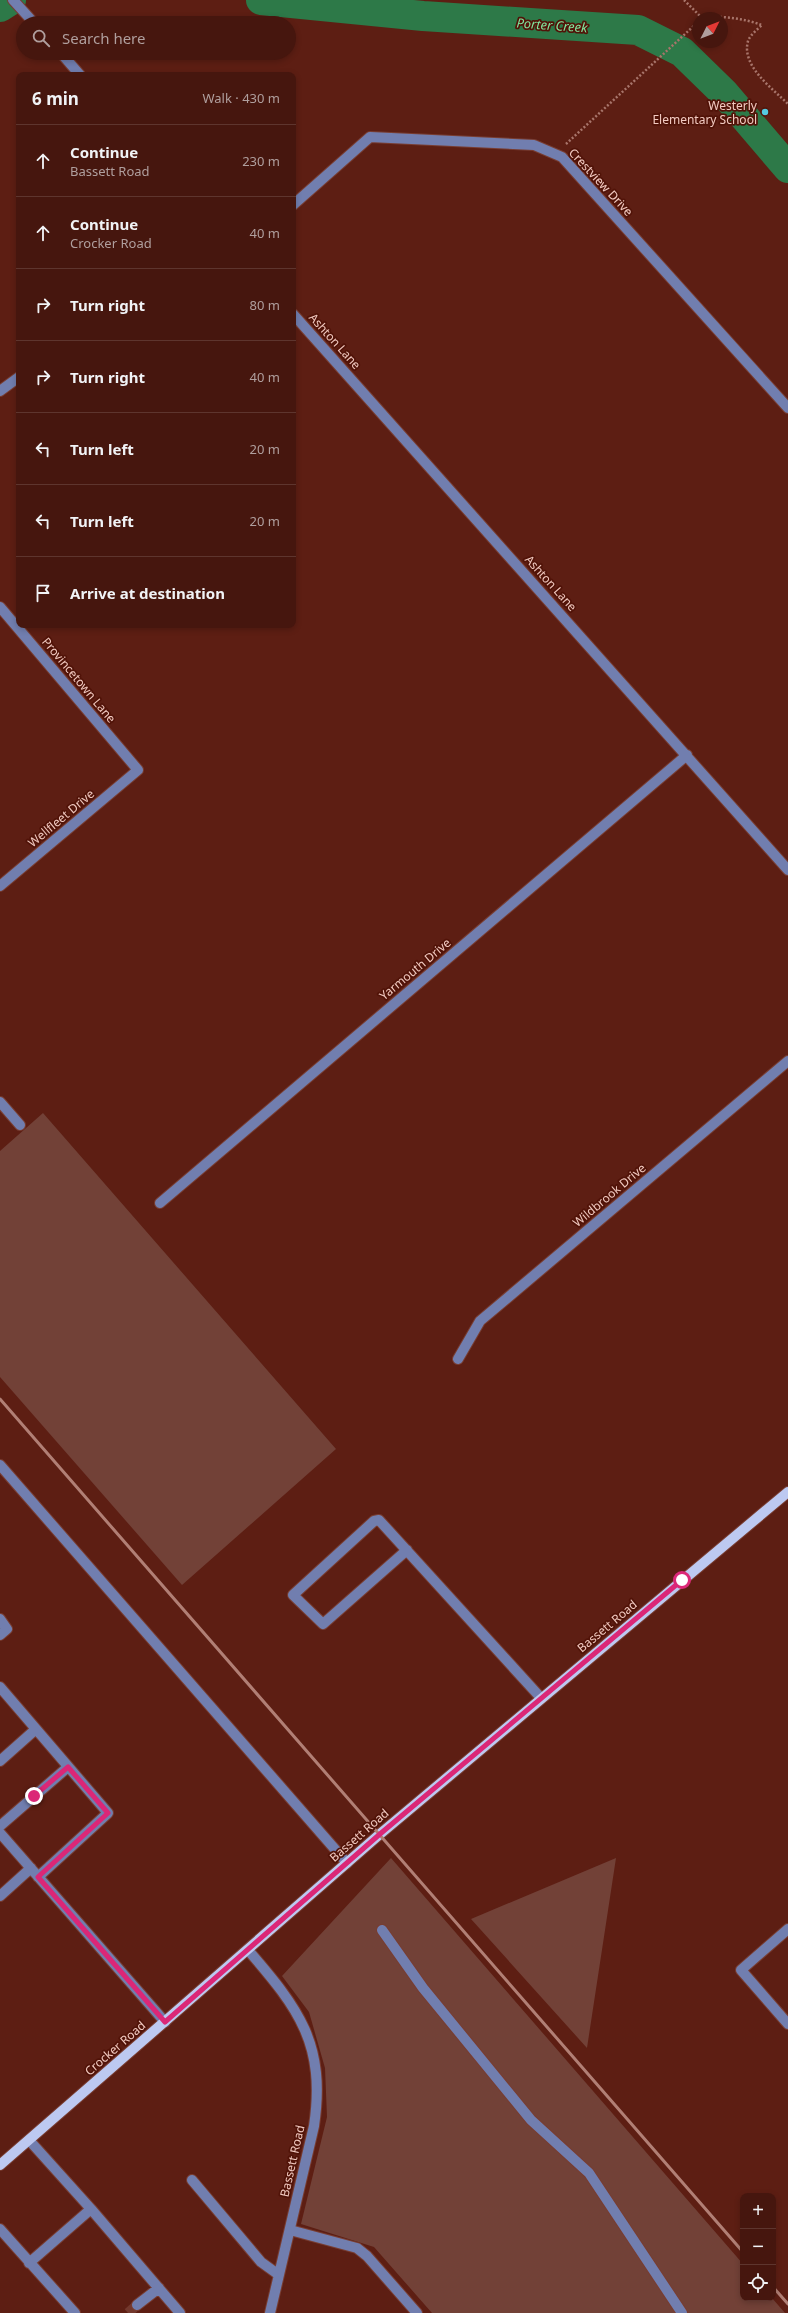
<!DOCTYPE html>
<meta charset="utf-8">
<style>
:root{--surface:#46160e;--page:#4d1f17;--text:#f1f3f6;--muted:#b09f9e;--line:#5e352e}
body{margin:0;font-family:"Noto Sans",sans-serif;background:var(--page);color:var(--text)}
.controls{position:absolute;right:12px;bottom:12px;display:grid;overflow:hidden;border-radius:8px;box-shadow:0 2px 6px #0003}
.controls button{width:36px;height:36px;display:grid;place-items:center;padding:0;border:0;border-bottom:1px solid var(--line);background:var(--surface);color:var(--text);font:20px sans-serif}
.compass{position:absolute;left:692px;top:12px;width:36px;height:36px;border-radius:50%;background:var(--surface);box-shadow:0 2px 6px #0003;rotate:48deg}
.stop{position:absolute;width:12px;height:12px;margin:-9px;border:3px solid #db2777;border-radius:50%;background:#fff}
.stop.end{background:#db2777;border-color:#fff;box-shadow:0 1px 4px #0008}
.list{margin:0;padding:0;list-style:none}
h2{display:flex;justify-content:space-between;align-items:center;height:52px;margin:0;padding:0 16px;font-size:17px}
h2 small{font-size:13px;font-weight:400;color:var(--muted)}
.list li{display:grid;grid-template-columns:26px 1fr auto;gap:12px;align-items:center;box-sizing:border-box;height:72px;padding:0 16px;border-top:1px solid var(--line)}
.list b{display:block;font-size:15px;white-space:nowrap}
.list p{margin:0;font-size:13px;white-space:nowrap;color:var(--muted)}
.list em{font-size:13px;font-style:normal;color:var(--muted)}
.icon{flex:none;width:22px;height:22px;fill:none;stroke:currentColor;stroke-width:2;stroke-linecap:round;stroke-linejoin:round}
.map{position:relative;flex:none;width:788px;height:2313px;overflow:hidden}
.search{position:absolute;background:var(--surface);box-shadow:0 2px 6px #0003;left:16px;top:16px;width:280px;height:44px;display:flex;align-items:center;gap:10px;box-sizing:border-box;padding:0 14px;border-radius:22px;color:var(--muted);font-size:15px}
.panel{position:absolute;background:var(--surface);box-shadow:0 2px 6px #0003;left:16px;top:72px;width:280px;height:556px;border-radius:8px}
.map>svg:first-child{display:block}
.green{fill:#724137}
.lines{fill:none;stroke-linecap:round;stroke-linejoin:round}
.river{stroke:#2d7948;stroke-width:30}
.minor-tunnel{stroke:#73382d;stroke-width:10;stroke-dasharray:10 5;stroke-linecap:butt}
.minor-casing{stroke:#783d32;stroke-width:12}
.major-casing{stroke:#783d32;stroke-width:12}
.path{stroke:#a8756b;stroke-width:2.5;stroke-dasharray:2 2;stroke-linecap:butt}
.minor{stroke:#717eaf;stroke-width:10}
.major{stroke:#bdc9f1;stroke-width:10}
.rail{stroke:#b17f75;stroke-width:3}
.route{stroke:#db2777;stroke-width:5}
.poi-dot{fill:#55cae0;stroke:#511308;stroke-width:1.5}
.labels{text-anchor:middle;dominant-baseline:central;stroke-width:3.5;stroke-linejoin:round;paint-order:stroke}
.poi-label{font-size:12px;fill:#f2cac1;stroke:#511308;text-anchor:end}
.street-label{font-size:12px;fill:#f2cac1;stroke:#511308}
.water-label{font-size:13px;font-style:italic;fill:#81e69f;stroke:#511308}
</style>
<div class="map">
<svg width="788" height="2313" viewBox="0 0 788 2313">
<rect width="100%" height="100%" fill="#5d1e13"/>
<path class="green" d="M43,1113L336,1449L182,1585L0,1377V1151Z
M391,1858L743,2264V2298H772L785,2313H432L374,2247L301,2224L327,2117L325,2068L309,2012L282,1976Z
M616,1858L587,2048L471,1919Z"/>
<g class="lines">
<path class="river" d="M261,0L423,16L638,30L682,52L724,93L788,168
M0,7L11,0"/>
<path class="minor-tunnel" d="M128,2313L137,2305"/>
<defs>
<path id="minor" d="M13,0L34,23
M61,53L80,75
M293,205L370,137L534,145L562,157L788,408
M293,314L788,870
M0,391L19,377
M0,607L138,770L0,886
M0,1102L20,1125
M160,1203L687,755
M458,1359L480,1321L788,1061
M0,1465L347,1863
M407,1550L323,1624L293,1595L374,1521L379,1520L541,1698
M0,1619L7,1629L0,1635
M0,1687L108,1813L38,1877
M0,1761L36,1729
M0,1826L68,1767
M0,1833L165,2022
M0,1896L31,1868
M788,1929L741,1970L788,2024
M382,1930L423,1988L531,2120L589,2173L682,2313
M248,1950C299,2009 326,2044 314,2126L270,2313
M192,2180L261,2262L279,2275
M91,2209L180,2313
M0,2229L75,2313
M290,2230L357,2248L367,2256L417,2313
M29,2263L91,2209L29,2140
M137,2305L159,2288"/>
<path id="major" d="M0,2165L380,1834L788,1492"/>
</defs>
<use href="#minor" class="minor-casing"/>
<use href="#major" class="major-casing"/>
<path class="path" d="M684,0L702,18
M704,18C722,15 745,19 762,25C758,29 750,35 748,41C741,66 772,88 788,104
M566,144L698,22"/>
<use href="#minor" class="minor"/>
<use href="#major" class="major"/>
<path class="rail" d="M0,1399L743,2252
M773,2287L788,2304"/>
</g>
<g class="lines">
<path class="route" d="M34,1796L68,1767L108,1813L38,1877L165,2022L380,1834L682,1580"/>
</g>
<circle class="poi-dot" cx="765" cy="112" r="4"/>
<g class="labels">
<g class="poi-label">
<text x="757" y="105">Westerly<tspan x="757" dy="14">Elementary School</tspan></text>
</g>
<g class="street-label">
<text transform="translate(601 182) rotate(47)">Crestview Drive</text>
<text transform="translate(335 341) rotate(48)">Ashton Lane</text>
<text transform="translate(551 583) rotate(48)">Ashton Lane</text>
<text transform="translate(79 680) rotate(50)">Provincetown Lane</text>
<text transform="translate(61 818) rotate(-40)">Wellfleet Drive</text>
<text transform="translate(415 969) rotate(-40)">Yarmouth Drive</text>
<text transform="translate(609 1195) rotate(-40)">Wildbrook Drive</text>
<text transform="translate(607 1626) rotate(-40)">Bassett Road</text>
<text transform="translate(359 1835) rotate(-41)">Bassett Road</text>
<text transform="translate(115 2048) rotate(-41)">Crocker Road</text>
<text transform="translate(292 2161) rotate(-77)">Bassett Road</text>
</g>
<g class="water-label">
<text transform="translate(552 25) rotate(4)">Porter Creek</text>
</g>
</g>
</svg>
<div class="controls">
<button>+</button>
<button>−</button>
<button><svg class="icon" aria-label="locate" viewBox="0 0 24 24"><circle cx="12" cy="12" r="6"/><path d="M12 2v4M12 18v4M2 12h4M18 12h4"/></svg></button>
</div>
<svg class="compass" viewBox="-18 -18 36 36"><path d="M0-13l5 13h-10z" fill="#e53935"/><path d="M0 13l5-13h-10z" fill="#b09f9e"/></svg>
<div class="stop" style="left:682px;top:1580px"></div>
<div class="stop end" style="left:34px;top:1796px"></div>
<div class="search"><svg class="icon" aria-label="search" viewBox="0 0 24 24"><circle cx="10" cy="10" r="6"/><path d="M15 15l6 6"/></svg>Search here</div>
<section class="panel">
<h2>6 min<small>Walk · 430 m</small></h2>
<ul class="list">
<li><svg class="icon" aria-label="ahead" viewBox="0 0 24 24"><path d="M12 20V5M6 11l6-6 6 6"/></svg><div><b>Continue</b><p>Bassett Road</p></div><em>230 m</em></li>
<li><svg class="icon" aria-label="ahead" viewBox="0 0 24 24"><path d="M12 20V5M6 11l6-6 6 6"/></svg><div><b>Continue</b><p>Crocker Road</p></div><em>40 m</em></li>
<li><svg class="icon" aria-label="right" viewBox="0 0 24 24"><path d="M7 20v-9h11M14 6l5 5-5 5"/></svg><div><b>Turn right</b></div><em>80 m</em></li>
<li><svg class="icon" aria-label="right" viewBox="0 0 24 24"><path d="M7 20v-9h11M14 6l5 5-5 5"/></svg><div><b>Turn right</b></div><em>40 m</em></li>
<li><svg class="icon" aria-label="left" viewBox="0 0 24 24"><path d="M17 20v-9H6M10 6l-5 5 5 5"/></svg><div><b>Turn left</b></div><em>20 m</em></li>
<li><svg class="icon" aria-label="left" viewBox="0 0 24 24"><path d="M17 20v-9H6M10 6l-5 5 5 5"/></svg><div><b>Turn left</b></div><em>20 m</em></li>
<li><svg class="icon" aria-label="arrive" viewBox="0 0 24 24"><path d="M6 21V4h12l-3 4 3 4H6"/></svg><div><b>Arrive at destination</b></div></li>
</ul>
</section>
</div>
